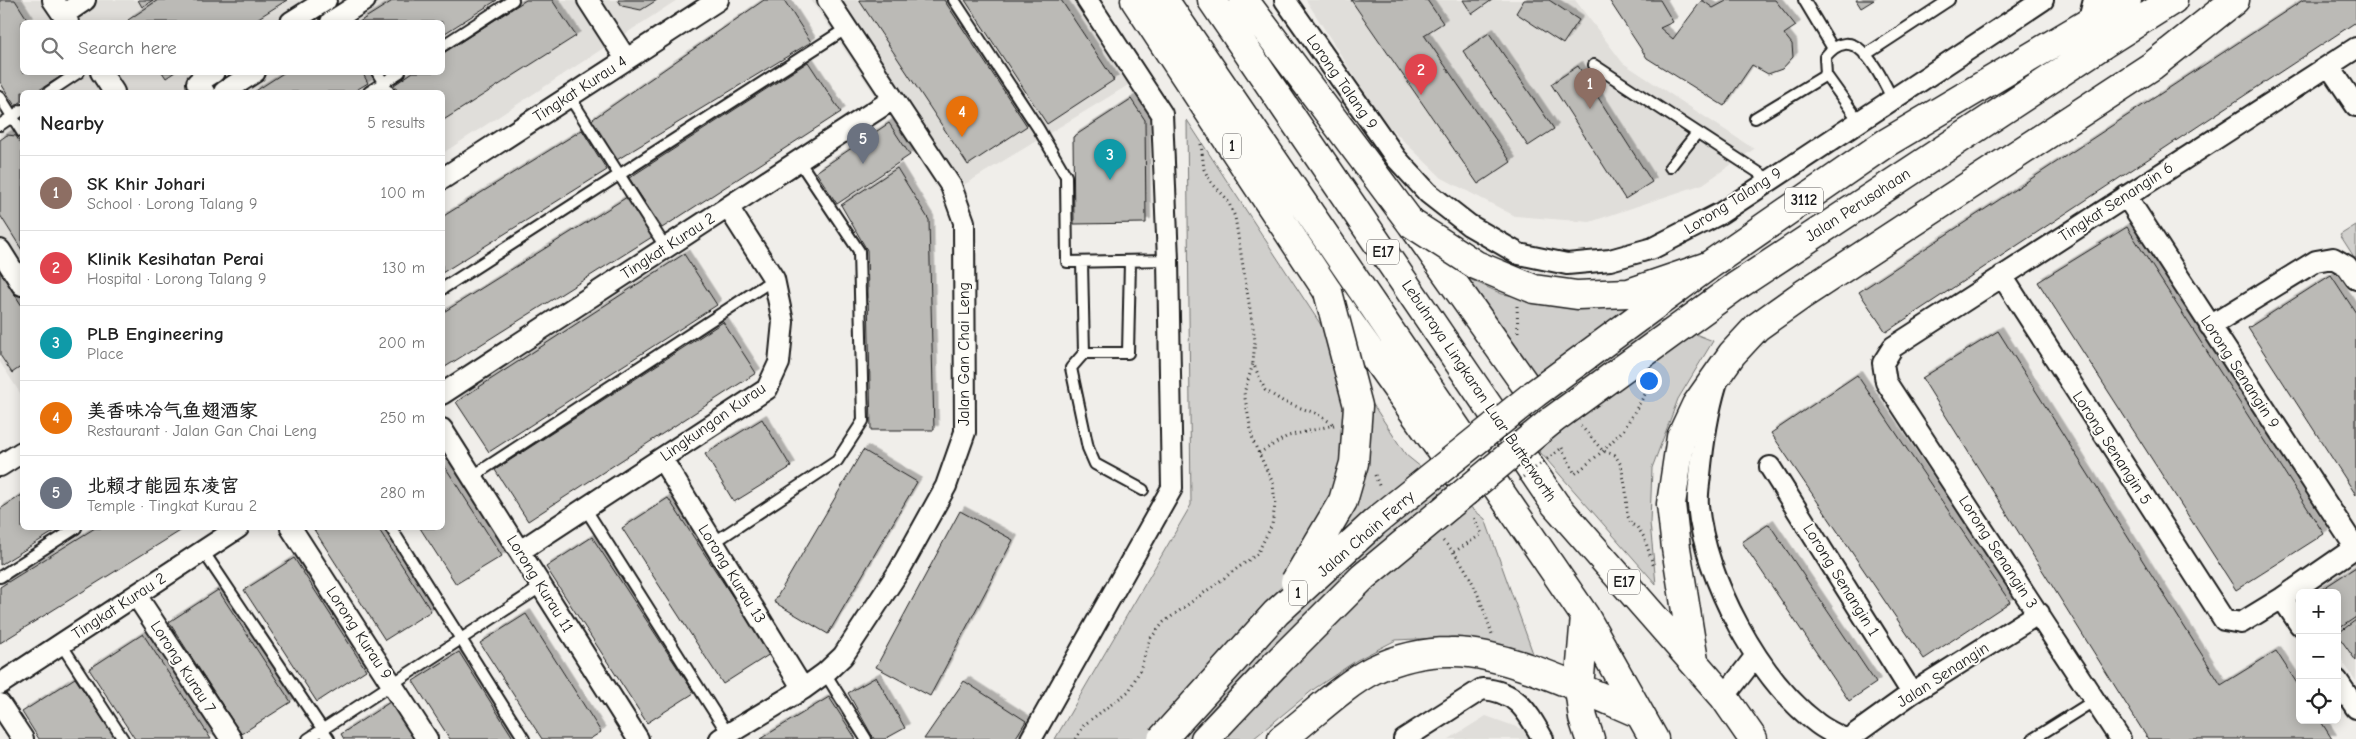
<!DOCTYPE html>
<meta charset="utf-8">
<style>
:root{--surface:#fff;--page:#f2f2f2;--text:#222;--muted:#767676;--line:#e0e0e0;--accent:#111827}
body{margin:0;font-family:"Comic Neue","LXGW WenKai TC",sans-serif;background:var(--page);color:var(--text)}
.controls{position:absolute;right:15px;bottom:15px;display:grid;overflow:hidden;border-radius:8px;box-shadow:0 2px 12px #0003}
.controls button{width:45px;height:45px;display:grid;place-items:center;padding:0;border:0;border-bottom:1px solid var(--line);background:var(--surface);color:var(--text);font:25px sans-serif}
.you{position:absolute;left:1648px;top:380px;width:18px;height:18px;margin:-12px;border:4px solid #fff;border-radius:50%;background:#1a73e8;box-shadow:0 0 0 8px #1a73e833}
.badge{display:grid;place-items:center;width:32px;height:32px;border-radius:50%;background:var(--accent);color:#fff;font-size:16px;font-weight:700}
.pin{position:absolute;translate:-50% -41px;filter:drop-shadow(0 1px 2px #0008)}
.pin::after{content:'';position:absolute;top:26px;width:18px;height:15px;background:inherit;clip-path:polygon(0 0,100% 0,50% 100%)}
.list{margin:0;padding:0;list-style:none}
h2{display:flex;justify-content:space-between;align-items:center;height:65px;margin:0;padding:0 20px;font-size:21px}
h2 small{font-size:16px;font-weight:400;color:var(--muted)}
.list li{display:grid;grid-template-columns:32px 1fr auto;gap:15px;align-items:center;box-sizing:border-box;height:75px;padding:0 20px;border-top:1px solid var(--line)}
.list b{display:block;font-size:19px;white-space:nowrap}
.list p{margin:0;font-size:16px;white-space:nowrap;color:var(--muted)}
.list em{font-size:16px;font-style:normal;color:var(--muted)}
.icon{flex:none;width:28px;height:28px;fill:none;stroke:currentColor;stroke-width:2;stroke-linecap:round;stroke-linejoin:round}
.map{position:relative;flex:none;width:2356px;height:739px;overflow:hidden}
.search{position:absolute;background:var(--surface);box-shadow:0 2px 12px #0003;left:20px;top:20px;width:425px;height:55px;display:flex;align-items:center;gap:12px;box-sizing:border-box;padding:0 18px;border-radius:8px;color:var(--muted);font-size:19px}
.panel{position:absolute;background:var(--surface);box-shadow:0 2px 12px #0003;left:20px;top:90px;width:425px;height:440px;border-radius:8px}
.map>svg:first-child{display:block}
.built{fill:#e0deda;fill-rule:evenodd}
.green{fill:#d0cfcc;stroke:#767674}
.building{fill:#bbbab6;stroke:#1c1c1c;filter:url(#shadow)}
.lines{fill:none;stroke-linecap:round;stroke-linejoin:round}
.lane-casing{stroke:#1c1c1c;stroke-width:14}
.street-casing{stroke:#1c1c1c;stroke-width:24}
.secondary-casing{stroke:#1c1c1c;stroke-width:31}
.primary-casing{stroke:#1c1c1c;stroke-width:31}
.highway-casing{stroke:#1c1c1c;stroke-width:31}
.path{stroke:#1c1c1c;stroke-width:3;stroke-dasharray:1 4;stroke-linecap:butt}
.lane{stroke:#fdfcf7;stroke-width:10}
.street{stroke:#fdfcf7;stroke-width:20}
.secondary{stroke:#fdfcf7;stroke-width:28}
.primary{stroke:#fdfcf7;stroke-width:28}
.highway{stroke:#fdfcf7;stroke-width:28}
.primary-bridge-casing{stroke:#1c1c1c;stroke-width:31;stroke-linecap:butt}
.highway-bridge-casing{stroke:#1c1c1c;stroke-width:31;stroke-linecap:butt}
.path-bridge{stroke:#1c1c1c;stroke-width:3;stroke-dasharray:1 4;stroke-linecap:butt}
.primary-bridge{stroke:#fdfcf7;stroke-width:28}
.highway-bridge{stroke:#fdfcf7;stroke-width:28}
.labels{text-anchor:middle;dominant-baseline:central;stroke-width:4;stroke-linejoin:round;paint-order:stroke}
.shield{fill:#fdfcf7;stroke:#605f5e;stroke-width:1}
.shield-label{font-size:15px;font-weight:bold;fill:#1c1c1c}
.street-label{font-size:16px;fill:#1c1c1c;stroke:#fdfcf7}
</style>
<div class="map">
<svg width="2356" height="739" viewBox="0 0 2356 739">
<defs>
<filter id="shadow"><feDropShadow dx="4.5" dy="-4.5" stdDeviation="0" flood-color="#0004"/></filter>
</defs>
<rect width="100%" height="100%" fill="#f0eeea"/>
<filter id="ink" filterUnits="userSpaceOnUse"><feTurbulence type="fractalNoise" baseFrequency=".02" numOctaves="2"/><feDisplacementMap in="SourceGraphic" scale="10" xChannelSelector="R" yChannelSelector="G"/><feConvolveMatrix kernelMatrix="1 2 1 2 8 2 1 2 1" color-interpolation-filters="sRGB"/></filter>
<g filter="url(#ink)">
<path class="built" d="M0,0H677L443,153L442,92H22V396L0,362ZM22,22H442V72H22Z
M811,0H1101L1148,73L944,197Z
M1306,0H1575L1623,63L1754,149L1703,184L1590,222L1515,216L1442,178L1382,120Z
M2356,562V681L2337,653V593H2314L2315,590Z
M1486,716L1528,731L1533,739H1449Z"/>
<path class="green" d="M1187,120L1406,455L1485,519L1535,659L1458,637L1396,640L1357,660L1314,689L1253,739H1055L1191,505Z
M2356,225V260L2340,235Z
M1456,273L1502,294L1580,305H1622L1713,341L1678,399L1652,468L1650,523L1656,584L1532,443L1559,427Z"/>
<path class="building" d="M0,0H15L29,22H22V72H61L63,75L36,92H22V101L15,106L0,82Z
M138,0H153L142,7Z
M158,0H287L252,22H129L128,20Z
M394,0H497L442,35V22H359Z
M526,0H552L576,36L442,121V92H398L394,85L413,72H442V54Z
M618,0H657L641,10L622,6Z
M764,0H784L811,42L615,161L590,121Z
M859,0H944L1027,126L968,165Z
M965,0H1061L1114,80L1047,124Z
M1351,0H1427L1443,23L1424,35L1511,162L1478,184Z
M1463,0H1492L1472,14Z
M1524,0H1549L1579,20L1563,44L1516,13Z
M1609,0H1660L1673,22L1660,28L1673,39L1702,0L1713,8L1728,0H1775L1796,26L1784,34L1792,44L1793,57L1782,69L1768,74L1752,65L1724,106L1647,58Z
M1856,0H1874L1861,8Z
M2303,0H2356V22L1886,332L1859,292Z
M1489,33L1554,129L1528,146L1463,51Z
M808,62L841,112L662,228L629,178Z
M1578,66L1652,182L1625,199L1551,84Z
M162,72H175L166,78Z
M285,72H362L368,83L353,92H254Z
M1131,99L1145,120L1146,223L1074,224L1073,137Z
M889,123L910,155L837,204L816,172Z
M582,130L607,170L442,273V217Z
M7,135L16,136L22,146V250L0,215V140Z
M897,168L929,220L934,430H871L867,250L841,205Z
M627,197L652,237L442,369V313Z
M2127,227L2324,534L2236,590L2038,282Z
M684,254L717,305L489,452L456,402Z
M0,271L22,306V366L12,373L0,355Z
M2331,275L2356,313V495L2248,328Z
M723,322L756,373L528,521L495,470Z
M1998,331L2221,685L2276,651L2300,688V720H2320L2332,739H2148L1922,378Z
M1857,375L2010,602L1924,659L1771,433Z
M762,419L791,467L734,502L705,454Z
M863,450L917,482L828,634L774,602Z
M442,462L502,556L456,584L420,528H442Z
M22,495V528H60L0,565V509Z
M668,498L770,654L723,684L622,528Z
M960,511L1013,540L930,696L876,667Z
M1769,524L1876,683L1849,701L1742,542Z
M95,528H185L0,643V587Z
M313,528H378L431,611L385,640Z
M592,537L694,693L647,723L546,567Z
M294,558L366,670L317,702L244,590Z
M2356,567V620L2337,634V593H2316Z
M218,590L291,702L241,734L169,622Z
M526,614L601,732L590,739H542L480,643Z
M2356,617V661L2337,634V630Z
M143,634L211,739H135L89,669Z
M459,652L514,739H450L413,681Z
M876,677L905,728L885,739H874L848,693Z
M75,678L116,739H39L22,712Z
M964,681L1026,721L1015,739H924Z
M829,697L856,739H760Z
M390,702L414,739H344L341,734Z"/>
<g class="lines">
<defs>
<path id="lane" d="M954,0L1038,128L1066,176L1067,262L1168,260
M1804,0L1832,47
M442,46L513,0
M1865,55L1949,0
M1594,65L1770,180
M377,72L389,92
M49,92L79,72
M369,92L400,72
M569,96L666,248
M0,97L22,132
M1755,118L1826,75
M1859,121L1826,75L1825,57C1855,19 1879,73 1892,98
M0,125L22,110
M1670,167L1697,133
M1130,261L1128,353H1084L1071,368L1088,448L1095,464L1143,490
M1082,262L1084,353
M442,289L847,28
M473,476L774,279
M585,508L728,734
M391,528L524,739
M713,543L837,461L863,421L859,251L799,161
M203,551L329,739
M0,577L76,528
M61,644L123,739
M825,673L866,739
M308,739L542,586
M2033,739L2095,700"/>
<path id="street" d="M53,0L68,22
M588,0L626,59
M1285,0L1396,158L1428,193L1469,225L1519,254L1567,264L1610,260L1653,248L1721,213L2043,0
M63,15L85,0
M291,22L326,0
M331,22L365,0
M2088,23L2094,0
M2329,66L2356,106
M101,72L114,92
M204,92L197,83L214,72
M224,92L255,72
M442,179L718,0
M2126,196L2355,547
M0,250L22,285
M2002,276L2224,620L2241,623L2282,598L2356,547
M2210,326L2316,261L2333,258L2347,266L2356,279
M1716,385C1707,415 1703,444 1700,475C1699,485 1697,495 1698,505C1705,579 1758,679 1818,724C1826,730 1835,734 1844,739
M442,394L893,99
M442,429L638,739
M662,459L803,689
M0,466L22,452
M1770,467L1912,693
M291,528L427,739
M520,551L767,389L779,363L783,322L774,279L728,207
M136,595L231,739
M2282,598L2300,625
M2337,680L2356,708
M0,684L238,528
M1724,697L1755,657
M0,704L23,739
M720,739L803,689L825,673L843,656L899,571L946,486L965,432L964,222L951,186L828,0
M1031,739L1172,488L1168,260L1162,114L1087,0
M1404,739L1482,689C1517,691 1527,711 1543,739
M1848,739L1912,693L2039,613
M2120,739L1886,382L1883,363L1893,347L2356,48"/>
<path id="secondary" d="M1579,688L1583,718L1590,739"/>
<path id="primary" d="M2088,23L2127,0
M2102,45L2173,0"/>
<path id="highway" d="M1135,0L1328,292L1469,490
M1164,0L1585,616L1654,739
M1212,0L1555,504L1724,697L1753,739
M1244,0L1411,223L1551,421
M1694,661L1676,548L1671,504L1681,437L1696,405L1732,354L1757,327L1802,295L2152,66L2235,0
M1579,688L1585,616
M1205,739L1276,664
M1282,739C1310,718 1343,685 1373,670C1396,659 1424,652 1450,652C1502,650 1591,693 1640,714"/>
</defs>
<use href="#lane" class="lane-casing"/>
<use href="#street" class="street-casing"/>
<use href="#secondary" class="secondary-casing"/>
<use href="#primary" class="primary-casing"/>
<use href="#highway" class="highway-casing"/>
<path class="path" d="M1201,144L1204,169L1210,181L1227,199L1235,217L1255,340L1253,363L1265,390L1284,402L1315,413L1335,425
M1517,306L1518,332
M1581,426L1603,451L1615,455L1621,465L1626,490L1627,514L1631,524L1637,527L1644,537L1654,567
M1562,448L1575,474L1603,451L1624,429L1658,373
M1259,453L1288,436L1334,425
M1375,475L1380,488
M1443,541C1469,565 1481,601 1492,634
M1454,552L1482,534L1473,515
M1076,739L1084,725L1129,691L1140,670L1150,639L1164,622L1257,554L1272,525L1275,505L1273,483L1253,441L1244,393L1253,364"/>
<use href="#lane" class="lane"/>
<use href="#street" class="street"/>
<use href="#secondary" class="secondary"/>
<use href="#primary" class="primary"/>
<use href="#highway" class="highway"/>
<defs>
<path id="primary-bridge" d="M1533,395L1708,266L1886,143L2088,23
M1551,421L1735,287L2102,45"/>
<path id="highway-bridge" d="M1411,223L1476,265L1534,289L1577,295L1629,293L1708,266
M1295,582L1343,501L1354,463L1358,406L1328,292
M1276,664L1363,577L1551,421
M1162,739L1276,613L1375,522L1533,395"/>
</defs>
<use href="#primary-bridge" class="primary-bridge-casing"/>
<use href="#highway-bridge" class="highway-bridge-casing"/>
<path class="path-bridge" d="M1519,480L1562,448"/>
<use href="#primary-bridge" class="primary-bridge"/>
<use href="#highway-bridge" class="highway-bridge"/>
</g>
</g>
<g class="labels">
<g class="shield">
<rect x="1223" y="133.5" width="18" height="25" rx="4"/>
<rect x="1785" y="187.5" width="38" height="25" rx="4"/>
<rect x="1367" y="239.5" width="32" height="25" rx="4"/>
<rect x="1608" y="569.5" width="32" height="25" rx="4"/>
<rect x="1289" y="580.5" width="18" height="25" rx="4"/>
</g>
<g class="shield-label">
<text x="1232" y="146">1</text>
<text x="1804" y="200">3112</text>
<text x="1383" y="252">E17</text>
<text x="1624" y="582">E17</text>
<text x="1298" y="593">1</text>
</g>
<g class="street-label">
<text transform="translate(1342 82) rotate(55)">Lorong Talang 9</text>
<text transform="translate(580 89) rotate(-33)">Tingkat Kurau 4</text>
<text transform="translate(1733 201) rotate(-32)">Lorong Talang 9</text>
<text transform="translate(2116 202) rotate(-33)">Tingkat Senangin 6</text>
<text transform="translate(1858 205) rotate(-33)">Jalan Perusahaan</text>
<text transform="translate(668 246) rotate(-33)">Tingkat Kurau 2</text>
<text transform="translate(964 354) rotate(-90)">Jalan Gan Chai Leng</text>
<text transform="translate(2240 372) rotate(57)">Lorong Senangin 9</text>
<text transform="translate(1479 391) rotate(56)">Lebuhraya Lingkaran Luar Butterworth</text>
<text transform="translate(713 422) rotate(-35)">Lingkungan Kurau</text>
<text transform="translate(2112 448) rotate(57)">Lorong Senangin 5</text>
<text transform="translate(1366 534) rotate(-41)">Jalan Chain Ferry</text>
<text transform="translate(1998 552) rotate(57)">Lorong Senangin 3</text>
<text transform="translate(732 574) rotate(58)">Lorong Kurau 13</text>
<text transform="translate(1841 580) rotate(58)">Lorong Senangin 1</text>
<text transform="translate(540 584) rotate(58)">Lorong Kurau 11</text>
<text transform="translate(119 606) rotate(-33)">Tingkat Kurau 2</text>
<text transform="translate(359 633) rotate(57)">Lorong Kurau 9</text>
<text transform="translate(183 667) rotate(57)">Lorong Kurau 7</text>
<text transform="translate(1943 675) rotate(-33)">Jalan Senangin</text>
</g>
</g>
</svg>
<div class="controls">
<button>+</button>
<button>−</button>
<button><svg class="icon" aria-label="locate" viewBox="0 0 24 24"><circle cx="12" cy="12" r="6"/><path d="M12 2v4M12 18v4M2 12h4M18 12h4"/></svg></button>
</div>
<div class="you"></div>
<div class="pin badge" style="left:1590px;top:109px;background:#8d6e63">1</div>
<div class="pin badge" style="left:1421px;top:95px;background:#e0444e">2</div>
<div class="pin badge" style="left:1110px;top:180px;background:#0f9aa8">3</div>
<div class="pin badge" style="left:962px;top:137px;background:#e8710a">4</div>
<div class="pin badge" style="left:863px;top:164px;background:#6b7280">5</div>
<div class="search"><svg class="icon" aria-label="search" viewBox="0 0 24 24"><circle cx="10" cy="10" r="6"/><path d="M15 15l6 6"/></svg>Search here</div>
<section class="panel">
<h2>Nearby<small>5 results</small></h2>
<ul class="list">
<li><span class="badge" style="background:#8d6e63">1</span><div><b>SK Khir Johari</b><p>School · Lorong Talang 9</p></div><em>100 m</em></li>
<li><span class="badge" style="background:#e0444e">2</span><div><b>Klinik Kesihatan Perai</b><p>Hospital · Lorong Talang 9</p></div><em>130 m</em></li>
<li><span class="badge" style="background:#0f9aa8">3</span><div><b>PLB Engineering</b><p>Place</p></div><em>200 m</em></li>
<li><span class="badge" style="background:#e8710a">4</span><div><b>美香味冷气鱼翅酒家</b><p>Restaurant · Jalan Gan Chai Leng</p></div><em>250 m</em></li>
<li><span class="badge" style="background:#6b7280">5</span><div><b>北赖才能园东凌宫</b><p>Temple · Tingkat Kurau 2</p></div><em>280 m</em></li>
</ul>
</section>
</div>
